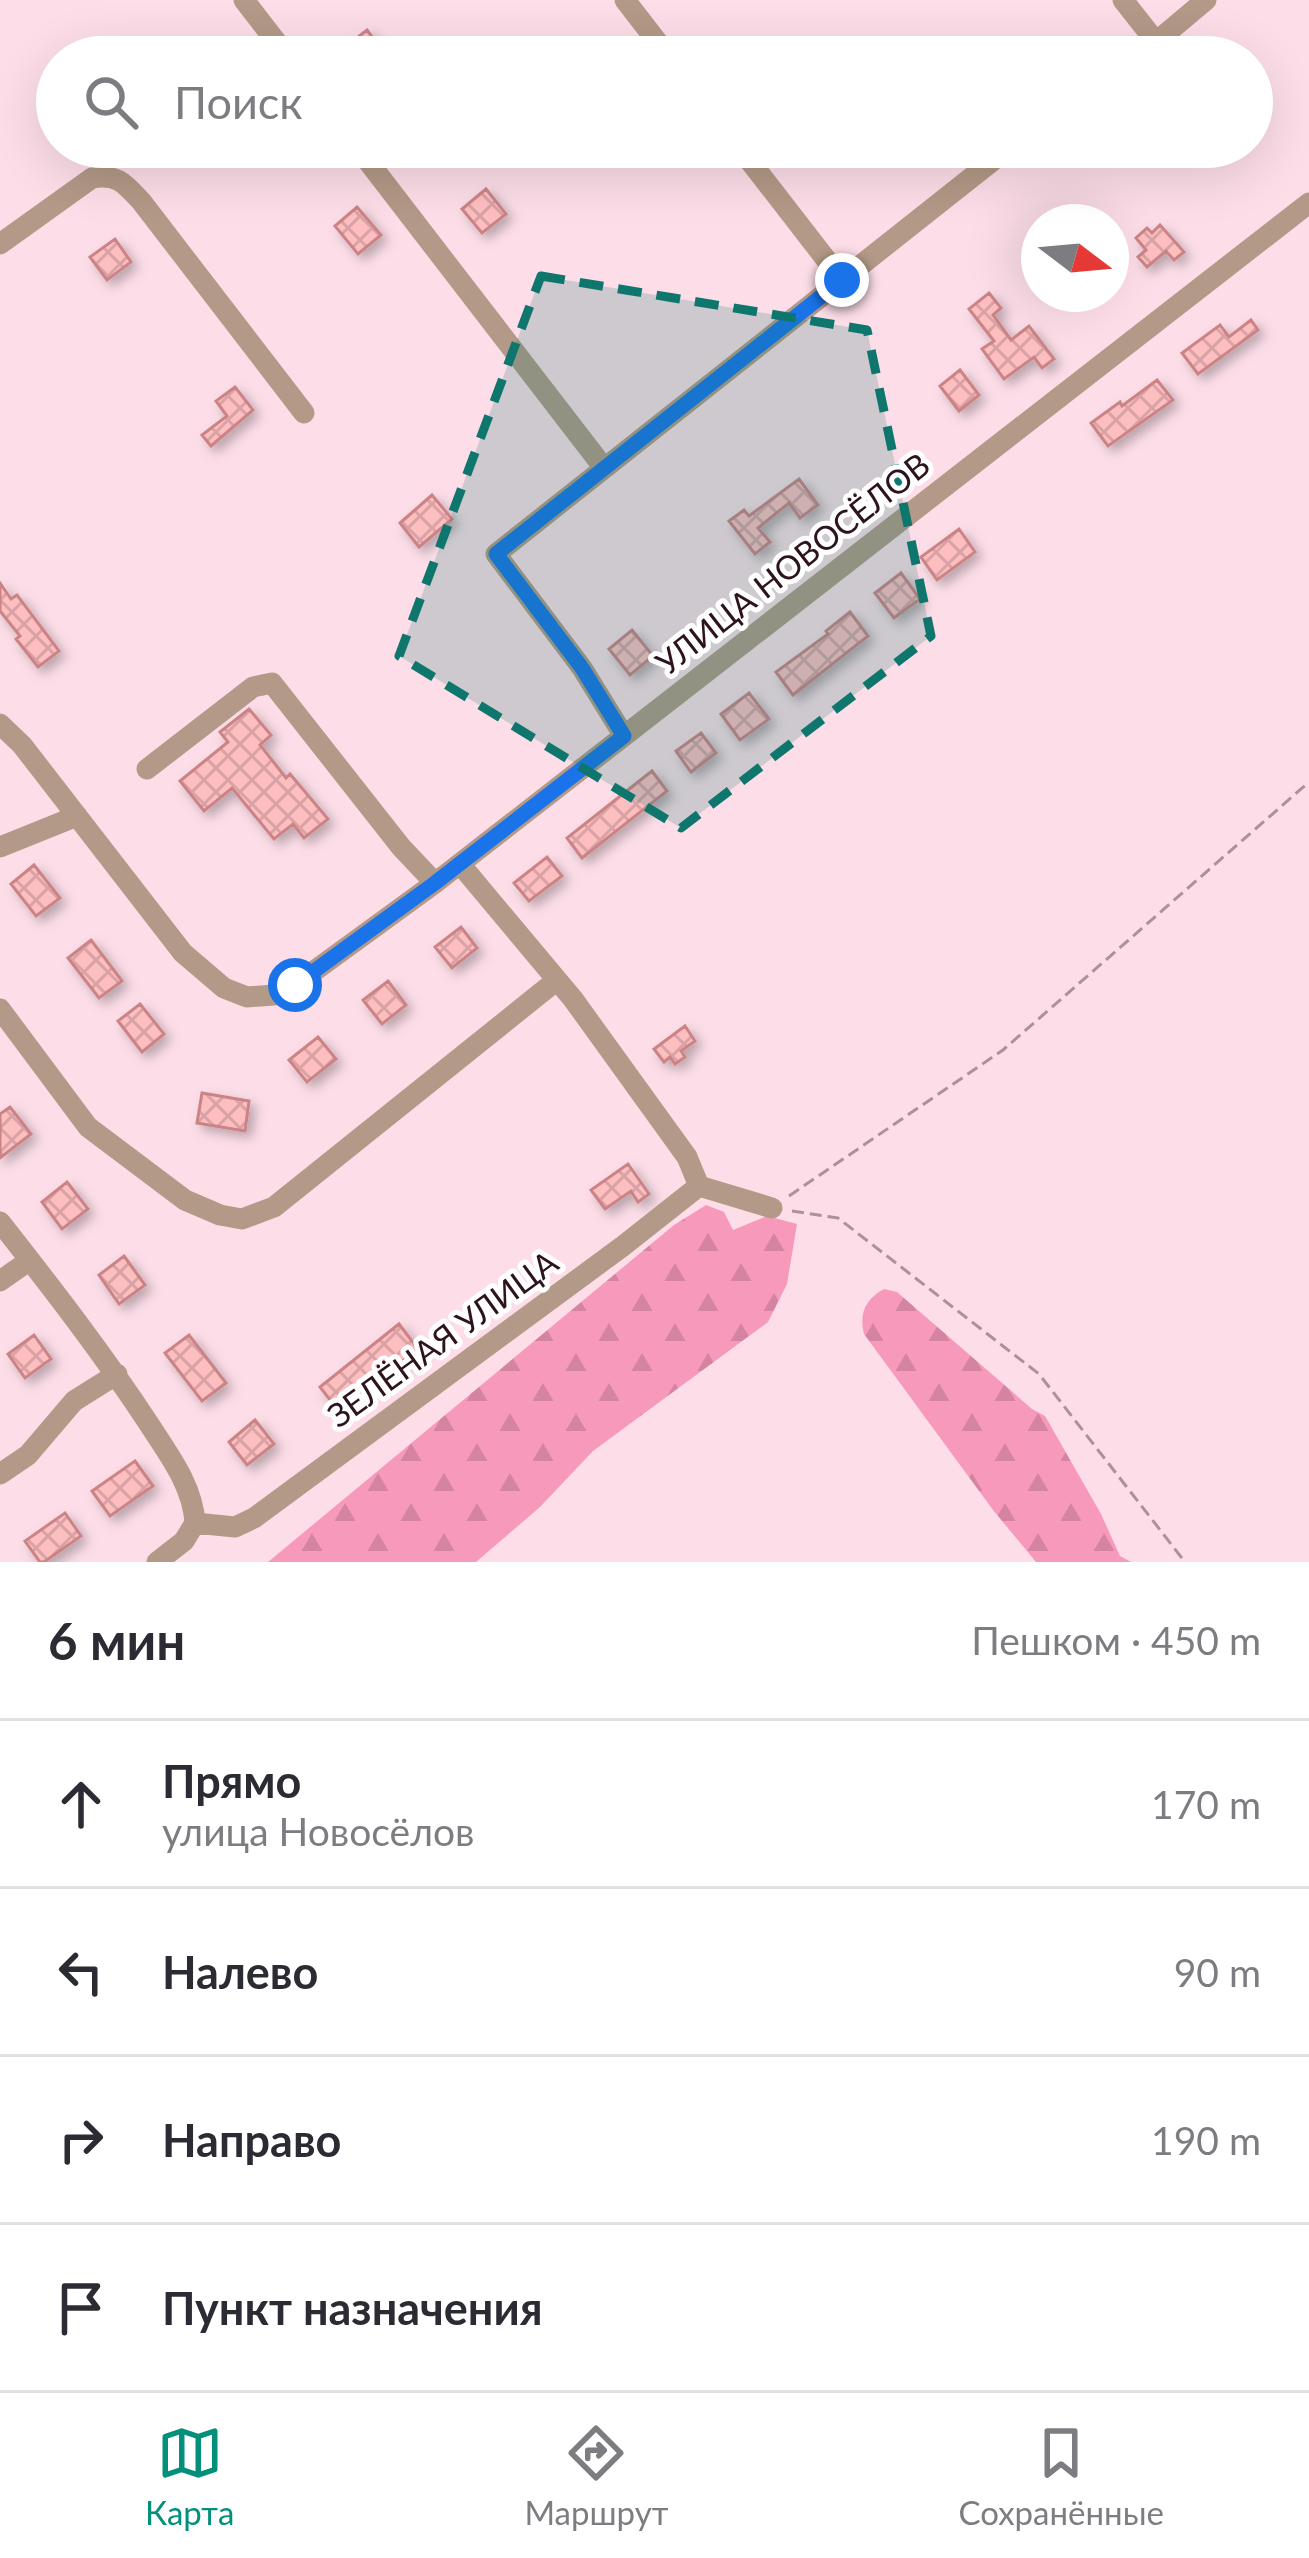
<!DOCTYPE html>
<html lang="ru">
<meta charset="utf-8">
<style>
:root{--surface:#fff;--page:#f2f2f3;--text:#2b2b33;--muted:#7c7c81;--line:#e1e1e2;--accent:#02907a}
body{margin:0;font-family:Lato,sans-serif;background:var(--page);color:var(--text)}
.compass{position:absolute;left:1021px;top:204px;width:108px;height:108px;border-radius:50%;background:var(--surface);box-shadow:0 12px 48px #0002;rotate:106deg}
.stop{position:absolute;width:36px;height:36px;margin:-27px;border:9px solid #1a73e8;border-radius:50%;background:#fff}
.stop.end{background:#1a73e8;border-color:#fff;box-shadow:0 3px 12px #0008}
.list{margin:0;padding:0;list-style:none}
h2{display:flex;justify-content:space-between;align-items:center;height:156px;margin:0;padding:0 48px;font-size:51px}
h2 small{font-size:39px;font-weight:400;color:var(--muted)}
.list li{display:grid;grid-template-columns:78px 1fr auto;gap:36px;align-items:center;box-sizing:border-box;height:168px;padding:0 48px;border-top:3px solid var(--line)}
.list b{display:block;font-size:45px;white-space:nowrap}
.list p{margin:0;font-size:39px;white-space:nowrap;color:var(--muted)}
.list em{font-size:39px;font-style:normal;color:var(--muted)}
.icon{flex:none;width:66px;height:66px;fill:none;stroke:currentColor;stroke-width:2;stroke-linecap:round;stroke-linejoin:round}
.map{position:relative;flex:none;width:1309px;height:1562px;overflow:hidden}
.search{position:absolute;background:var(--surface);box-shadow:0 12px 48px #0002;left:36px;right:36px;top:36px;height:132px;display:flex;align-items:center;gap:30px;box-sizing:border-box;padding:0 42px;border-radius:66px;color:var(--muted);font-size:45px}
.sheet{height:828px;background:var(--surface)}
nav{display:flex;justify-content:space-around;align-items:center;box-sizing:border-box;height:168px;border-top:3px solid var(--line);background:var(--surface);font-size:33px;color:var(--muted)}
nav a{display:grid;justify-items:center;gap:6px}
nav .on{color:var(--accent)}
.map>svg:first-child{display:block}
.forest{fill:url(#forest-firs)}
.building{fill:url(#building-cross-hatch);stroke:#cc8386;stroke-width:3;filter:url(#shadow)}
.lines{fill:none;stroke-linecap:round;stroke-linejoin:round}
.path{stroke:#ad909a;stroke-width:3;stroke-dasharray:12 6;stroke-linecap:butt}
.minor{stroke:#b39987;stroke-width:21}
.route{stroke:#1a73e8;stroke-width:15}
.marked{fill:#0f766e;fill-opacity:0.2;stroke:#0f766e;stroke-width:9;stroke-dasharray:24 15;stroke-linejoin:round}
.labels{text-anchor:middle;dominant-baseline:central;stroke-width:10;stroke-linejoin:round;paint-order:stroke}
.street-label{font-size:33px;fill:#2d131d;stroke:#fff}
</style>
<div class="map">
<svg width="1309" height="1562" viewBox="0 0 1309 1562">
<defs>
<pattern id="forest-firs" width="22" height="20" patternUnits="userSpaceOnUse" patternTransform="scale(3)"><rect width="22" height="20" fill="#f799bb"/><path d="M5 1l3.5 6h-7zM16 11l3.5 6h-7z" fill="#d483a0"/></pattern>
<pattern id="building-cross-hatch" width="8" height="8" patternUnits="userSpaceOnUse" patternTransform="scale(3)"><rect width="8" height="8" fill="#fdbec0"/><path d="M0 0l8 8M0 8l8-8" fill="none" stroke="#d9a2a5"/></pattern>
<filter id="shadow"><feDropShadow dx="5.5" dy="5.5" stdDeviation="6" flood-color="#0004"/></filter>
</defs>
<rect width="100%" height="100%" fill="#fddee8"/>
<path class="forest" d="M706,1205L724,1212L733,1230L767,1216L797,1224L787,1284L768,1322L593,1451L540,1507L476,1562H268L674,1225Z
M884,1289L897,1292L1032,1409L1045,1416L1101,1514L1120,1556L1131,1562H1036L993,1510L864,1334C859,1314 865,1299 884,1289Z"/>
<path class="building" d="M367,30L387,57H332Z
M486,189L506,214L482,233L462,209Z
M357,207L381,235L358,254L335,226Z
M1160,225L1184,252L1174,260L1166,251L1147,267L1138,257L1146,250L1136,238L1147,228L1152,233Z
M115,239L131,262L107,280L90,257Z
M989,293L1001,308L993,315L1011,340L1029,326L1054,359L1042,368L1034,357L1004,379L982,349L994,341L969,309Z
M1251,320L1258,330L1198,374L1182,353L1220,325L1229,337Z
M960,370L979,395L959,411L940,386Z
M1157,380L1173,400L1108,446L1091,423L1120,402L1122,406Z
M235,387L253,410L211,446L202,435L227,416L216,401Z
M799,479L818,505L800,518L789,503L758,528L770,542L755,554L729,521L744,510L749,516Z
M432,495L452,519L419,547L400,523Z
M959,529L975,552L937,580L921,557Z
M901,573L920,599L894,618L875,593Z
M0,583L11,599L17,595L59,651L38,667L16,639L20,636L0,611Z
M850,612L868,636L793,695L776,672L828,634L826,631Z
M632,630L653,656L630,675L609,649Z
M749,693L769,719L740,740L721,714Z
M249,709L271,735L260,745L286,778L290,774L328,819L304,838L293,824L274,839L232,788L204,811L180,781L228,742L220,732Z
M701,733L716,753L691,772L676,751Z
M652,771L667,791L582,858L567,838Z
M547,857L562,876L529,901L514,883Z
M34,865L60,898L36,916L11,884Z
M461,927L477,948L452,968L435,947Z
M91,940L122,981L99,998L68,958Z
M388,981L406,1005L382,1024L363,1000Z
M140,1004L164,1034L142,1052L118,1021Z
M685,1026L695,1041L681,1051L685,1057L675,1064L670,1057L664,1062L654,1049Z
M318,1037L336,1059L307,1082L289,1060Z
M202,1093L249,1101L245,1131L197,1123Z
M10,1107L31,1134L0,1158V1114Z
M628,1164L649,1194L638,1202L631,1191L605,1209L591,1190Z
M67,1182L88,1209L62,1229L42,1202Z
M124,1256L145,1285L119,1304L99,1275Z
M399,1324L418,1349L399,1364L394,1359L334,1405L320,1387Z
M34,1335L51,1359L25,1378L8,1354Z
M189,1335L226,1383L202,1401L165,1353Z
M255,1420L274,1444L247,1465L229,1442Z
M135,1461L153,1486L110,1516L92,1491Z
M65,1513L81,1536L44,1562H40L25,1541Z"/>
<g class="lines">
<path class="path" d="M789,1196L1003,1050L1309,782
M792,1211L838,1218L1039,1374L1185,1562"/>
<path class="minor" d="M244,0L288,57
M625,0L669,57
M1123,0L1156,42
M1131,57L1156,42L1206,0
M357,147L604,468
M739,147L842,280
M0,244L92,178C118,174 124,183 141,201L304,413
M0,724L22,745L183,953L224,988L247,997L274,995L295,985L435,883L1309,203
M624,736L582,668L496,554L1010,147
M147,769L253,687L272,683L401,847L435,883
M0,847L77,816
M460,864L573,999L687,1157L699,1186
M0,1009L88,1127L185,1200L220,1215L242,1219L274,1207L557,980
M0,1222C52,1288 103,1354 149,1424C169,1455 193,1486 195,1523
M0,1281L30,1260
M0,1474L28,1455L74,1401L117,1374
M157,1562L184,1541L195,1523L235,1527L254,1518L623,1246L699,1186L772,1208"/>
</g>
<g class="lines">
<path class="route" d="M295,985L435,883L624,736L582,668L496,554L842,280"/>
</g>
<path class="marked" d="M541,276L867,330L931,636L681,828L399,656Z"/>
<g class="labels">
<g class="street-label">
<text transform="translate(792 563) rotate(-38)">УЛИЦА НОВОСЁЛОВ</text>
<text transform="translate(442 1338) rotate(-36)">ЗЕЛЁНАЯ УЛИЦА</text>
</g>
</g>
</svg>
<svg class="compass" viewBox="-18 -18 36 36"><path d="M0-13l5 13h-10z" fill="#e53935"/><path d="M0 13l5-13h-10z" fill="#7c7c81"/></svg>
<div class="stop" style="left:295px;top:985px"></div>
<div class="stop end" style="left:842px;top:280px"></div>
<div class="search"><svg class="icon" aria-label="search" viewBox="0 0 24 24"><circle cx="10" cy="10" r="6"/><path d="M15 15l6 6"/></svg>Поиск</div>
</div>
<section class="sheet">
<h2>6 мин<small>Пешком · 450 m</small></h2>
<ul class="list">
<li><svg class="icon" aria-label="ahead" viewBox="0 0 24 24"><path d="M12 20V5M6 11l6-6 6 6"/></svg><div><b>Прямо</b><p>улица Новосёлов</p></div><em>170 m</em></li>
<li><svg class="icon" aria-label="left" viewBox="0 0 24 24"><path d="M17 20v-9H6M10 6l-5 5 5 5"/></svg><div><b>Налево</b></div><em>90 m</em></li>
<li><svg class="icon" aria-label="right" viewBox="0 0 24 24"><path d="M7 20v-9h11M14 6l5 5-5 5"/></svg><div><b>Направо</b></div><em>190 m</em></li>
<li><svg class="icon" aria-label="arrive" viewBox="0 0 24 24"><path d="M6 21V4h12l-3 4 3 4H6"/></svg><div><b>Пункт назначения</b></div></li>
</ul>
</section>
<nav>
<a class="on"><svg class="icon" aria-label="map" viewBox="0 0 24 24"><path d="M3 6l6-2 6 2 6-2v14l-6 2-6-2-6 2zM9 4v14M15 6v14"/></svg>Карта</a>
<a><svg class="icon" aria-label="directions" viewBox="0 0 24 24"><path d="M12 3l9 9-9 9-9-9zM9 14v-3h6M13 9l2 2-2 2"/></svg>Маршрут</a>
<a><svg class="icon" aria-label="saved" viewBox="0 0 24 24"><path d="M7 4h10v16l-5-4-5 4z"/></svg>Сохранённые</a>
</nav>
